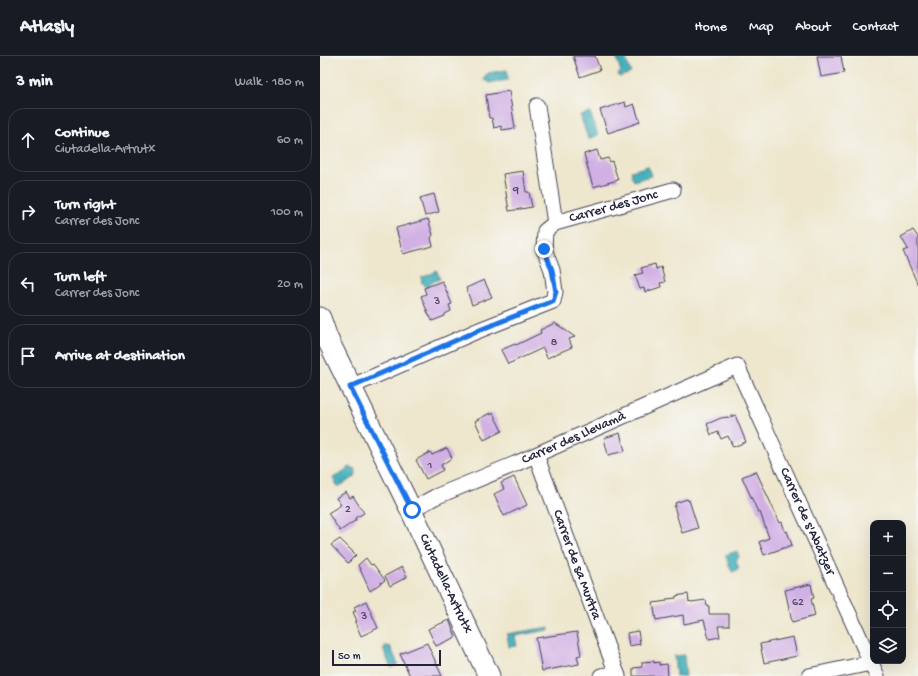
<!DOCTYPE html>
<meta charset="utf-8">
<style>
:root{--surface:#171b24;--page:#242831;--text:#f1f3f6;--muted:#9ea1a6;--line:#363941}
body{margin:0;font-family:"Gochi Hand",sans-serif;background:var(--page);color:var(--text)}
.controls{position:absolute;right:12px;bottom:12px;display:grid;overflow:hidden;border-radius:8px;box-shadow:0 4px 16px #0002}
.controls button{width:36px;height:36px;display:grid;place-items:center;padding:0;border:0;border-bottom:1px solid var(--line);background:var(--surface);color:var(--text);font:20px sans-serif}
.scale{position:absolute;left:12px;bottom:10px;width:109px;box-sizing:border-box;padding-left:4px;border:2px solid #22223b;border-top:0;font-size:11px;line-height:14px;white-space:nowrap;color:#22223b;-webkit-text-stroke:3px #f6f6f2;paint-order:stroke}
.stop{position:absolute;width:12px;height:12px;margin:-9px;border:3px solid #1a73e8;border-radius:50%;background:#fff}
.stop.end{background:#1a73e8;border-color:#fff;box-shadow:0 1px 4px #0008}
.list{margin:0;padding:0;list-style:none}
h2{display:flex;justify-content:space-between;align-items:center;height:52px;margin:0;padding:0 16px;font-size:17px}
h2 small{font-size:13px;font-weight:400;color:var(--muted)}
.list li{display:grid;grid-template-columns:26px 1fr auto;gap:12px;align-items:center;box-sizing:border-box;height:64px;margin:0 8px 8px;padding:0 8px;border:1px solid var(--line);border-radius:16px}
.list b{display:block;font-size:15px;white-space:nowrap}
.list p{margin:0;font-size:13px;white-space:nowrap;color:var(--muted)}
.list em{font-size:13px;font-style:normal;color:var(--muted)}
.icon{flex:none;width:22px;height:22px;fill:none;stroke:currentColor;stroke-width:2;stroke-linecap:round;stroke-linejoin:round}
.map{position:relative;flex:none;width:598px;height:620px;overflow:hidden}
header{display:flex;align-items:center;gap:24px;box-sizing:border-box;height:56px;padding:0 20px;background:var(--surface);border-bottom:1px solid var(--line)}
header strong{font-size:19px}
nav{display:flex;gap:22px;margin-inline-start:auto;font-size:14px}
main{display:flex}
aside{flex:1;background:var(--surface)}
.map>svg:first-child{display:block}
.water{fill:#3bacb7;stroke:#2e6779}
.building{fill:#d1b1e4}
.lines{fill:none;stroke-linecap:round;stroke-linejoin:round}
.minor-casing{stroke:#414051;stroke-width:17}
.secondary-casing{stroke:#414051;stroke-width:23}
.minor{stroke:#fff;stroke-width:15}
.secondary{stroke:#fff;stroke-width:21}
.route{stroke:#1a73e8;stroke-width:5}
.labels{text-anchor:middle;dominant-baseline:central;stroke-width:3;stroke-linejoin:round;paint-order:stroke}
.number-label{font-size:12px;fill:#4e4665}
.street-label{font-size:14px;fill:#22223b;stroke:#f6f6f2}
</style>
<header>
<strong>Atlasly</strong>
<nav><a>Home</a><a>Map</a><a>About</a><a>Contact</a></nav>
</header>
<main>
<aside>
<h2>3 min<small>Walk · 180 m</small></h2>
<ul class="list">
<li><svg class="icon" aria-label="ahead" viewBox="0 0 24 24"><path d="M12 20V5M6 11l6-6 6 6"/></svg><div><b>Continue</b><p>Ciutadella-Artrutx</p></div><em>60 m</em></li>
<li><svg class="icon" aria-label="right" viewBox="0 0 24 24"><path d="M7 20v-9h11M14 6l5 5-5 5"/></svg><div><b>Turn right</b><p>Carrer des Jonc</p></div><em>100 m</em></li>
<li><svg class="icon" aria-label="left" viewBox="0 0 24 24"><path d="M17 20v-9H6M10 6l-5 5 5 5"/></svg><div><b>Turn left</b><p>Carrer des Jonc</p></div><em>20 m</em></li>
<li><svg class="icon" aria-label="arrive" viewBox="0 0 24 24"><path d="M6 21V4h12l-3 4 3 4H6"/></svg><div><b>Arrive at destination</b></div></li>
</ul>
</aside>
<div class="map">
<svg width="598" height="620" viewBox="0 0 598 620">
<rect width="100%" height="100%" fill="#f6f6f2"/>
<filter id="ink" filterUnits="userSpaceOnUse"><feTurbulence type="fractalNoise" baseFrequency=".025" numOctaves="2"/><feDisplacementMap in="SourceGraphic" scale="8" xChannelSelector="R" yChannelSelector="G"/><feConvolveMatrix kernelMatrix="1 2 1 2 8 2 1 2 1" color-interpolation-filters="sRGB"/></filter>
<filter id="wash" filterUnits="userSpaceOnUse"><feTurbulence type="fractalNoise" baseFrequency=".012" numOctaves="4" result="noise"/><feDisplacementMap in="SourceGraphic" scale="16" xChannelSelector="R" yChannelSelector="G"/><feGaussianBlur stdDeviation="0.9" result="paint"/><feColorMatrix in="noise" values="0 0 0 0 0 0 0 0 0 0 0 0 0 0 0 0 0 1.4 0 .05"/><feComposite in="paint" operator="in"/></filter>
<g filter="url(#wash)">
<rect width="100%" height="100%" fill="#eee7ce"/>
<path class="water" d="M296,0H305L311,17L299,21L298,18L301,16Z
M187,14L188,24L169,27V25H166L164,24C164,20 165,19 168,18V17Z
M270,56L278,79L268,83L260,59Z
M328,110L331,120L314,125L311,119L312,118L311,115Z
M117,215L120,223L109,228V230L105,231L104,228L101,226L102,224L101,222Z
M30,411L35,413L36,417L35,421L18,431L13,422Z
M417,495L419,501L416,505L419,513L412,516L405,499Z
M229,571V574L195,580L197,590L189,591L187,578Z
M65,590H67L68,591L70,590L78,608L71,612L63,593H64Z
M364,599L366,620H356L354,600Z"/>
<g id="blocks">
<path class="building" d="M253,0H275L280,14L260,21Z
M497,0H521L524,17L501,21Z
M189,35L195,72L182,74L181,70L174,72L172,62H169L166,39Z
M305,46L306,51L314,48L320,66L288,77L280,54Z
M277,94L280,104L288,102L290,106L292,105L298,124L273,131L264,98Z
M203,115L206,136H209L212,151L189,155L183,118Z
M114,138L119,156L105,160L100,142Z
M108,163L113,179L111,182L113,190L83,198L76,172Z
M593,174L598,181V229L583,195L588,193L581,181Z
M335,208L336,213L341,211L345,226L340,227L341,231L325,236L324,232L320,233L315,219L323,217L321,212Z
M164,224L172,241L152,249L146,232Z
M122,225L132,248L129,249L131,255L125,258V260L112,265L110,260H109L101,240L106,238L104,232Z
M235,267L255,281L249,283L252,291L227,302L223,292L188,308L181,294L195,288L196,289L221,277L220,274Z
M170,357L171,359L173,357L182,375L164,384L155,365Z
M415,359L426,386L413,391L408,380L401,383L398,376L391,379L387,368L401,362L408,361V362Z
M300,377L305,395L288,399L284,382Z
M127,392L132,402L121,409L123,414L106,423L96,404L110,396L112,399Z
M436,415L460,467L462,466L465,476L467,475L472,489L444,499L439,486L449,482L440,456H438L437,454L422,421Z
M194,421L207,449L184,460L174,438L184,433L181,427Z
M26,436L30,442L33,440L44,457L35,462L36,464L20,475L8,457L21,449L16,442Z
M367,443L368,445L369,444L378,472L362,477L354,450H356L355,447Z
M20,483L36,499L28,507L11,489Z
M46,502L51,509L53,508L65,524L50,535L38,509Z
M82,511L87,521L70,530L65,520Z
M491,528L494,542L491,543L495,560L472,566L465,534Z
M368,538L369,546L370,545L371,546L386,544L387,550H389V558H409V570H398L400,581L389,583L384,564L364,568L363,559L336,564L333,547L347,545V543L356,542V540Z
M46,545L58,572L41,580L35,566L37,565L33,556L36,555L34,551Z
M129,564L136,581L116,590L108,573Z
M318,575L320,588L309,590L307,577Z
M257,576L261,599L257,600L259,608L222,615L216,582Z
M473,581L477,600L444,607L440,588Z
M107,587L122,620H90L80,598Z
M334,605V607L339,606V609L347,608L348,620H313V612L322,611V606Z"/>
</g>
</g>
<g filter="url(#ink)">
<use href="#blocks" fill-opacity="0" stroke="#414051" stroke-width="1"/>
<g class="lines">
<defs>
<g id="minor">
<path d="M217,50L235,167"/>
<path id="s1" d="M30,331L157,275L233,245L235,236L232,214L224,193L225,175L235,167L353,134"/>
<path id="s2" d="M216,399L297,618"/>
<path id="s3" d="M91,454L115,441L195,408L417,310L557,620"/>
<path d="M281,620L297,618L298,620"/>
<path d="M489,620L551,607"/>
</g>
<g id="secondary">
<path id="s4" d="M0,262L7,282L91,454L169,620"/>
</g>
</defs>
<use href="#minor" class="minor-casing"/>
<use href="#secondary" class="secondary-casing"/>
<use href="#minor" class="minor"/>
<use href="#secondary" class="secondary"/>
</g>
</g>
<g class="lines" filter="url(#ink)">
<path class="route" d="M92,454L30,331L157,275L233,245L236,236L232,214L224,193"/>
</g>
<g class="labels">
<g class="number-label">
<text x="196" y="135">9</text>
<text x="117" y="246">3</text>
<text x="234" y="287">8</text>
<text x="110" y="410">1</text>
<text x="28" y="454">2</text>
<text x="478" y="547">62</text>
<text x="44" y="561">3</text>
</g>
<g class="street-label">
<text stroke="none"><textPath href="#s1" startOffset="366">Carrer des Jonc</textPath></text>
<text stroke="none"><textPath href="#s3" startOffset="178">Carrer des Llevamà</textPath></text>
<text stroke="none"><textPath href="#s3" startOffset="527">Carrer de s'Abatzer</textPath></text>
<text stroke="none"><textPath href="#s2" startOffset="117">Carrer de sa Murtra</textPath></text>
<text stroke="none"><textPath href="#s4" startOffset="294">Ciutadella-Artrutx</textPath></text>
</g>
</g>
</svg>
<div class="controls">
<button>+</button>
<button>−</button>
<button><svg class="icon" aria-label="locate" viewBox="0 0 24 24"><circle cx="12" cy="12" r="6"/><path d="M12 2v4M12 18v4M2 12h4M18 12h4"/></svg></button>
<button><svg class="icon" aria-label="layers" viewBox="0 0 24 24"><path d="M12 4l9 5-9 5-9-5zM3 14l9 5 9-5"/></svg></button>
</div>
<div class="scale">50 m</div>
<div class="stop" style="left:92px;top:454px"></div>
<div class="stop end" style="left:224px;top:193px"></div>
</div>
</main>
